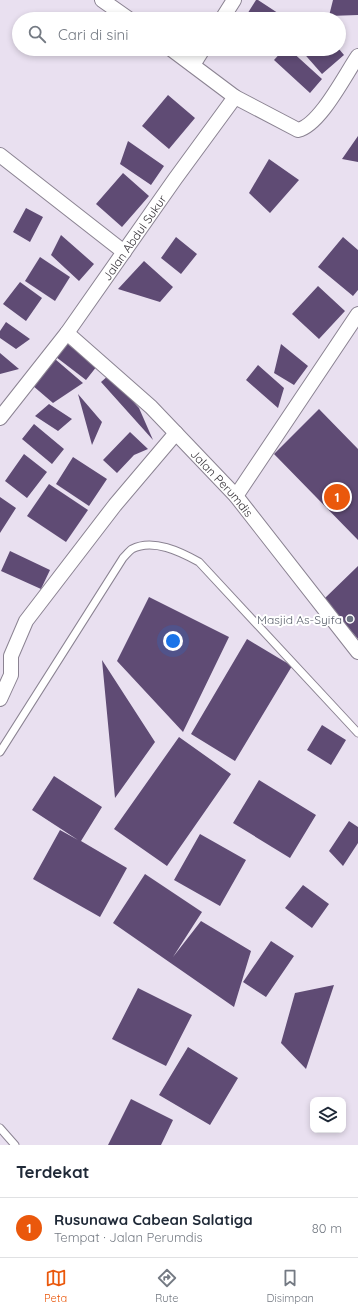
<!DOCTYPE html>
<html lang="id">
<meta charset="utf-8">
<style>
:root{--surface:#fff;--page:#f2f2f3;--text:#1f2937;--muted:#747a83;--line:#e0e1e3;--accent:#ea580c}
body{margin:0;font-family:Quicksand,sans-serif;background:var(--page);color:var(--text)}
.controls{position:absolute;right:12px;bottom:12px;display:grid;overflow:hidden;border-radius:8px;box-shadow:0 2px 6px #0003}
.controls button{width:36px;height:36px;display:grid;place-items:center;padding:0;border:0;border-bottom:1px solid var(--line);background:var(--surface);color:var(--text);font:20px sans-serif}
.you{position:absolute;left:173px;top:641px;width:14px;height:14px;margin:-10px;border:3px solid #fff;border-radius:50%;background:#1a73e8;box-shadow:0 0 0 6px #1a73e833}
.badge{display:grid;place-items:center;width:26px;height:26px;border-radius:50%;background:var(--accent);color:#fff;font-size:13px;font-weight:700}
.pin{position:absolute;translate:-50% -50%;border:2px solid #fff;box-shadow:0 1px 4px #0006}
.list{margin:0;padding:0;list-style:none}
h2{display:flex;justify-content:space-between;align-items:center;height:52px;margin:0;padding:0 16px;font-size:17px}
h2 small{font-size:13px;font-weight:400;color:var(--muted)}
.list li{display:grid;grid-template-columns:26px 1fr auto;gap:12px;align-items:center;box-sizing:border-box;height:60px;padding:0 16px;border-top:1px solid var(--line)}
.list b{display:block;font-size:15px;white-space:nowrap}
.list p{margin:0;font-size:13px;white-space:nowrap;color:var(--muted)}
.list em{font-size:13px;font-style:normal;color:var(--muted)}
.icon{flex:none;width:22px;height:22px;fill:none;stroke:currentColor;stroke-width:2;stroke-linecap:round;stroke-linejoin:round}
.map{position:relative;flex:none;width:358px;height:1145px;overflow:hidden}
.search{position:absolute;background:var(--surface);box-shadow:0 2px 6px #0003;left:12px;right:12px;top:12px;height:44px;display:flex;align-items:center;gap:10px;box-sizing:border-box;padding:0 14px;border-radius:22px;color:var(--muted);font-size:15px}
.sheet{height:112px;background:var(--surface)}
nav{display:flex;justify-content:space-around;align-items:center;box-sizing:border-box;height:56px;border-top:1px solid var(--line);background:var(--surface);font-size:11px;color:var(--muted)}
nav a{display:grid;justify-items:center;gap:2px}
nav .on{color:var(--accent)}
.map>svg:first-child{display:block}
.building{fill:#5f4b74}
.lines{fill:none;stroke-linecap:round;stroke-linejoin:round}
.lane-casing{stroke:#8b8392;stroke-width:9}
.street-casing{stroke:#8b8392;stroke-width:16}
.lane{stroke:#fff;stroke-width:7}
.street{stroke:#fff;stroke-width:14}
.worship-dot{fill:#6b7280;stroke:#fff;stroke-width:1.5}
.labels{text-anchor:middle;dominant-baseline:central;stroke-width:4;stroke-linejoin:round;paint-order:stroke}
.street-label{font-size:12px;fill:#38343a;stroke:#fff}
.worship-label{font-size:12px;fill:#5b616d;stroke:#fff;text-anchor:end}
</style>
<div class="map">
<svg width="358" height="1145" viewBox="0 0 358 1145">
<rect width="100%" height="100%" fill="#e9e0f0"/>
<path class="building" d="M256,0H258L287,19H244Z
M333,0H358V15L329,16Z
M284,49H289L322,79L310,93L274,60Z
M300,49H339L344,55L322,74Z
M168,95L195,118L169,149L142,126Z
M358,136V162L342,159Z
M128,141L164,166L151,185L120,164Z
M269,159L299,180L270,213L249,193Z
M123,173L149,196L122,227L96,204Z
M26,208L43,217L30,242L13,232Z
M61,235L94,264L79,281L51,255Z
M176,237L197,254L181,274L161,258Z
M343,237L358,250V290L353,296L318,267Z
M40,257L70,277L55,301L25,281Z
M144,261L173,287L160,302L118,289Z
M20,282L42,298L26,321L3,304Z
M318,286L345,311L319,339L292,314Z
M6,322L30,339L16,349L0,338V331Z
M66,343L97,366L86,380L56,357Z
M281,344L308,366L294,385L274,373Z
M0,353L19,369L0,374Z
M55,359L83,383L53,403L32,385Z
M258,365L284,388L278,408L246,380Z
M109,375L139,408L153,440L101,382Z
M78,394L102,422L92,445Z
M49,404L72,419L58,431L35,416Z
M319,409L358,449V540L274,454Z
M34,424L64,449L52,464L22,439Z
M130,432L148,449L134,455L117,473L103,460Z
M24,454L47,472L27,498L5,481Z
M73,457L107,479L89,506L56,484Z
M49,484L88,510L66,542L27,516Z
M0,497L16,508L0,533Z
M10,551L50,570L41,589L1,571Z
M358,566V639L324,599Z
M149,597L229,637L183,732L117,661Z
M247,639L292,666L235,761L191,734Z
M102,660L155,742L115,798Z
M322,725L346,740L331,765L307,750Z
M179,737L231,774L167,866L114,829Z
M54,776L102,807L81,841L127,868L100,917L33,879L60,830L78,840L32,810Z
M259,780L316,815L290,858L233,823Z
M349,821L358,827V843L343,866L329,851Z
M200,834L246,860L220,906L174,880Z
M145,874L202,912L173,957L201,921L251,951L234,1007L113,923Z
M303,885L329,904L312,928L285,908Z
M271,941L294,956L266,997L243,982Z
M334,985L306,1069L281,1043L295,993Z
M138,988L192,1015L166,1066L112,1039Z
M188,1047L238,1078L210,1125L159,1095Z
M131,1099L173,1120L161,1145H108Z"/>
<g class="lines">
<defs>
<path id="lane" d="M0,752L123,558C126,555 129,551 132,549C153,538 181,552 199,562L358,733
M0,1128L15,1145"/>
<g id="street">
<path d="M102,0L129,19"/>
<path d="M222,19L234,0"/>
<path d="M193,65L203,49"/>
<path d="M235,97L298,130C320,125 345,75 358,56"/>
<path d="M0,155L124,252"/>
<path id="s1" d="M67,333L151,407L236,496L358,652"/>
<path id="s2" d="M0,418L67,333L175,179L235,97L171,49"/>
<path d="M236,496L358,314"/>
<path d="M0,699L11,675V656L26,621L115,505L176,433"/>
</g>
</defs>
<use href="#lane" class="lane-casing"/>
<use href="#street" class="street-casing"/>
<use href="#lane" class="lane"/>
<use href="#street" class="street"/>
</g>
<circle class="worship-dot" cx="350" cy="619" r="4"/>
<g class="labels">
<g class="street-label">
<text stroke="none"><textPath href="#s2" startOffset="225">Jalan Abdul Sukur</textPath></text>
<text stroke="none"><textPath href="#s1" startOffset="216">Jalan Perumdis</textPath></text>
</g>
<g class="worship-label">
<text x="342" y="619">Masjid As-Syifa</text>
</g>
</g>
</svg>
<div class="controls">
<button><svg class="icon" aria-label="layers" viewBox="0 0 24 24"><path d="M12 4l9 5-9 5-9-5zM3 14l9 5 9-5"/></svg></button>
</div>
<div class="you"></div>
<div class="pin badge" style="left:337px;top:497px">1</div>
<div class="search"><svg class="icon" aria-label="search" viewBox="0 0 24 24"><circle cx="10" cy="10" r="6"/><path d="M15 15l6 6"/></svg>Cari di sini</div>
</div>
<section class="sheet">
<h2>Terdekat<small></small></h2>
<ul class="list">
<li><span class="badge">1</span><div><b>Rusunawa Cabean Salatiga</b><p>Tempat · Jalan Perumdis</p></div><em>80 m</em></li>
</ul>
</section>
<nav>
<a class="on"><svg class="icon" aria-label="map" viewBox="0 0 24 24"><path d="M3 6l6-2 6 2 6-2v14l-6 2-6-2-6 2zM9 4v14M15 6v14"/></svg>Peta</a>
<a><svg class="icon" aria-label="directions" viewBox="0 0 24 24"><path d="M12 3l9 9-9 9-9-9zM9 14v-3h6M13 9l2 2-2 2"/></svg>Rute</a>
<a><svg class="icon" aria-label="saved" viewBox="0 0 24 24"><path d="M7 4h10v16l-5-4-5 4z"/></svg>Disimpan</a>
</nav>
